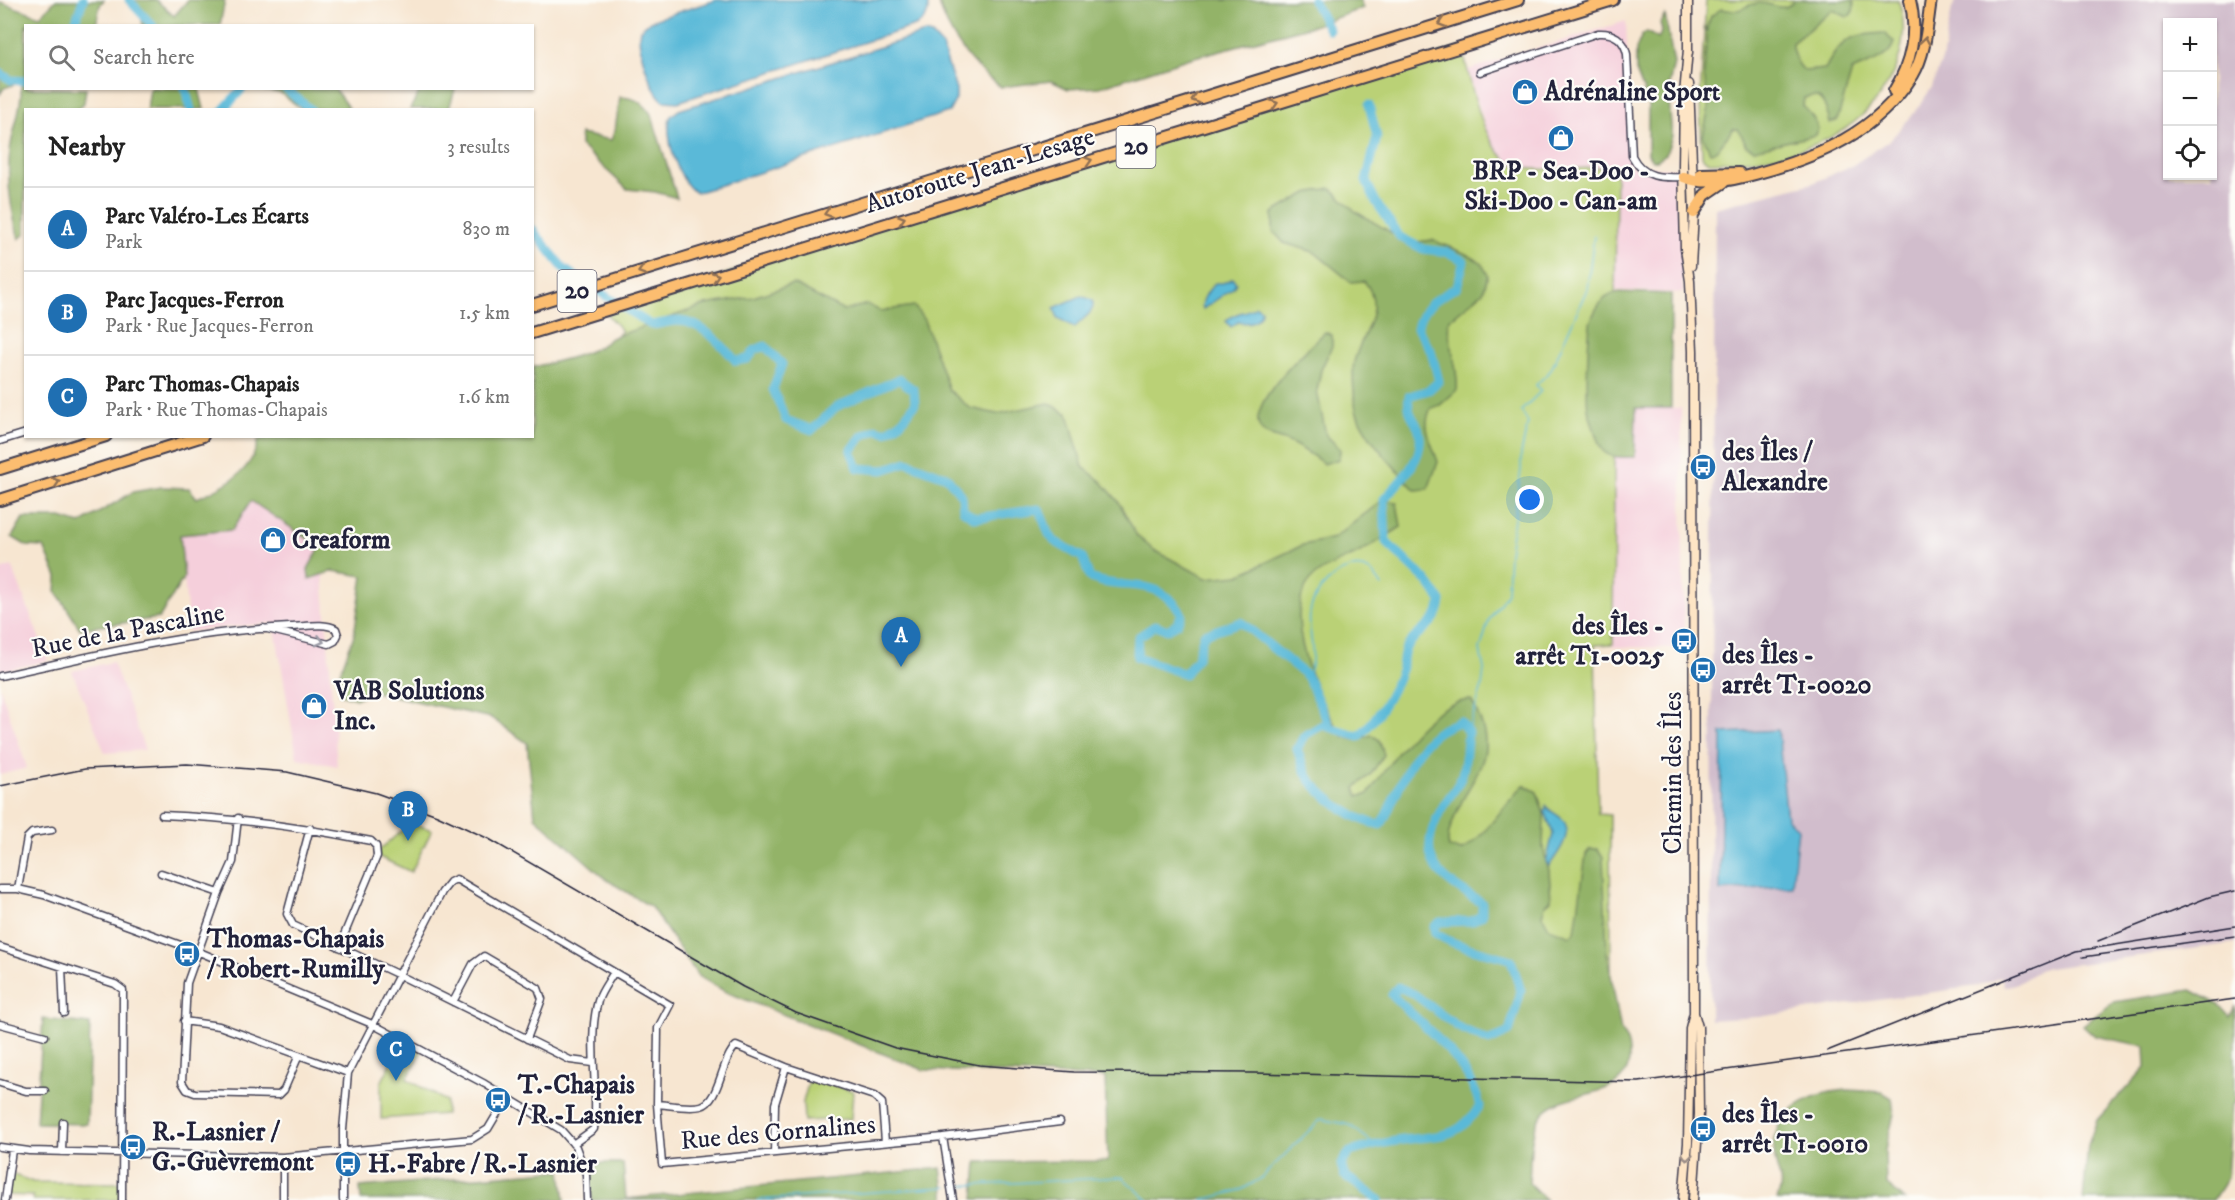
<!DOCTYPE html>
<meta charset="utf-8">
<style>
:root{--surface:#fff;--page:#f6f6f6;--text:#222;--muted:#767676;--line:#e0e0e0;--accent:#1f6fb2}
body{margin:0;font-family:"IM FELL DW Pica",serif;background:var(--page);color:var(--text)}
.controls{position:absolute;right:18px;top:18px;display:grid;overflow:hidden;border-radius:0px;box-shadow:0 2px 4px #0004}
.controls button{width:54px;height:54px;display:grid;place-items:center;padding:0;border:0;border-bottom:2px solid var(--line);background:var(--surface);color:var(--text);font:30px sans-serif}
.you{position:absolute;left:1530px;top:500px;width:21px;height:21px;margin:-15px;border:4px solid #fff;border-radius:50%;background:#1a73e8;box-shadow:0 0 0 9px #1a73e833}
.badge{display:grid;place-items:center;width:39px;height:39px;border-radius:50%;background:var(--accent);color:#fff;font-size:20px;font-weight:700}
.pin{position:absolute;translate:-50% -50px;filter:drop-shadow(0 2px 3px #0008)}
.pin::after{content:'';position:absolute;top:32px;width:21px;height:18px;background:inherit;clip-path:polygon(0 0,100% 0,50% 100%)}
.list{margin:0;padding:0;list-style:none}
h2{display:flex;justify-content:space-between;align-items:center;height:78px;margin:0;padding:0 24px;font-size:26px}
h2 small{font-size:20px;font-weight:400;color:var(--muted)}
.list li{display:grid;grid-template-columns:39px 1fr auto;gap:18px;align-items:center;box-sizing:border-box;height:84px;padding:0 24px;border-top:2px solid var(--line)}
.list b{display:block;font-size:22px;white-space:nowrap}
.list p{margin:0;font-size:20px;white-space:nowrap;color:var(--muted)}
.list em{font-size:20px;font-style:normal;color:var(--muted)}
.icon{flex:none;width:33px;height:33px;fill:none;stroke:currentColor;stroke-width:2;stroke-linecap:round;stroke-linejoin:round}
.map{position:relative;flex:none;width:2235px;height:1200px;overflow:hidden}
.search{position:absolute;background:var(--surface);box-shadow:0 2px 4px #0004;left:24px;top:24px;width:510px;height:66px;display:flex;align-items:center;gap:15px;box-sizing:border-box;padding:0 21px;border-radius:0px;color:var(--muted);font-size:22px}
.panel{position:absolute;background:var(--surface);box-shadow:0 2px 4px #0004;left:24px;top:108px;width:510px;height:330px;border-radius:0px}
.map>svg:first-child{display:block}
.built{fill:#f5cfdb}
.industrial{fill:#d1bdcc;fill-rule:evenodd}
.green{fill:#bad176;stroke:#6e7a58;stroke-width:1.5}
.forest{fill:#93b367;stroke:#5a6a51;stroke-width:1.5}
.water{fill:#5ab9d8;stroke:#3e6e8a;stroke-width:1.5}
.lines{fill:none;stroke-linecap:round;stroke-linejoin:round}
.stream{stroke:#5ab9d8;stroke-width:1.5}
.river{stroke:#5ab9d8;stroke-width:9}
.minor-casing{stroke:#423f52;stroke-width:9}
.secondary-casing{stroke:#423f52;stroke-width:11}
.motorway-casing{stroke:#423f52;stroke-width:14}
.minor{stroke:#fff;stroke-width:6}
.secondary{stroke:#fee5c5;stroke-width:8}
.motorway{stroke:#fcbd6f;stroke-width:10}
.rail{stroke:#22223b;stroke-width:1.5}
.oneway{stroke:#8f7055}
.oneway2{stroke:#9c9ca7}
.oneway3{stroke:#9b8d87}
.labels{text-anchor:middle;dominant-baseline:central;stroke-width:4.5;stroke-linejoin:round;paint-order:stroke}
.shield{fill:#fdfcf7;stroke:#646373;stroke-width:1.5}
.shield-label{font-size:24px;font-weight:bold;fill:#22223b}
.poi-label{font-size:26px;font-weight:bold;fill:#22223b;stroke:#fdfcf7;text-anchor:start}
.street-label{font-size:26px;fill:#22223b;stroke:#fdfcf7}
</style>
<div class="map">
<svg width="2235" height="1200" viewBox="0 0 2235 1200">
<rect width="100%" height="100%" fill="#fdfcf7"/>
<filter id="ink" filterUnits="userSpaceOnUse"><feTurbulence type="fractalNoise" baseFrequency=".0167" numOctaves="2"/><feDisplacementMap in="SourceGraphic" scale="12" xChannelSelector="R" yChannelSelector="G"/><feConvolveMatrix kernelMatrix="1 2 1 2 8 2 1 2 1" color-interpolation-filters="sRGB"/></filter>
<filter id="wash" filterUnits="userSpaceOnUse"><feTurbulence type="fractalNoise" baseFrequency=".008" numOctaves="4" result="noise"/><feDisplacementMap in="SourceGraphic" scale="24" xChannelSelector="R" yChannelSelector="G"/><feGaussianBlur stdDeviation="1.35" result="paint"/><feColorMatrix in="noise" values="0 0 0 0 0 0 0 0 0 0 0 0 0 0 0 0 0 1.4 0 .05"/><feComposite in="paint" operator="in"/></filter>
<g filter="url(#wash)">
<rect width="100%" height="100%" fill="#f7e6d1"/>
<path class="built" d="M1626,21L1632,167L1680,168L1683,293L1615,290L1616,167L1522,168L1503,160L1491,144L1468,70Z
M1614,408H1681L1684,648L1613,647Z
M250,501L320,547L308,569L309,579H315L323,573L337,766L297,758L274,623L189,631L180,535L231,530Z
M12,566L48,661L0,671V570Z
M113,662L145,750L105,753L72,671Z
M0,687L27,768L0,775Z"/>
<path class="industrial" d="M1956,0H2235V943L2041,969L2015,985L2004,986L2001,977L1978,986L1758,1017L1710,1020L1715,208L1813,183L1853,165L1891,139L1915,112L1932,87L1942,60L1952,8ZM2168,22H2212V176H2168Z"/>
<path class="green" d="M1706,0H1898C1907,22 1904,49 1894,71C1862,143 1782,162 1709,162L1704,160L1702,156L1700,100Z
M1462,47C1471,81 1483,162 1524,168C1553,172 1587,167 1616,167L1613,644L1595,645L1598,814L1610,815L1611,972L1616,1082L532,436L533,367C562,360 600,353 622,331L604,311Z
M411,823L432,830L411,872L377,856L378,851Z
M403,1040L422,1051L407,1079L446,1101V1114L381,1119V1083Z
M810,1077L853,1091L851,1119L804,1121L803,1102Z
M9,1173L33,1182L123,1183L122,1200H33V1196L7,1195Z"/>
<path class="forest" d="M56,0H104L100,5L96,25L26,26V88L86,89L84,103L78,109L26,110L25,234L19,239C11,211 6,180 10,151C13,126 23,107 21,82L4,88L0,94V2L40,16Z
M127,0H156L174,16L188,0H225L220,25L143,26L141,15Z
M938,0H1360L1363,8L1316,25L1187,59L1100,87L1068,89L1051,81L1001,87C972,68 947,34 938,0Z
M1794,0H1853C1855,8 1854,14 1847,17L1833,10L1792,43C1791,51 1798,66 1805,71L1825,69C1841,38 1851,35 1884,33L1894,42C1890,59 1867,64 1852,71L1837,121L1830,123C1826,110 1824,90 1804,98L1803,106C1811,114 1815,119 1818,129L1816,135L1754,149L1747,146L1738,129H1733L1716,151L1710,152L1703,136L1709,106L1704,75L1707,27L1711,16L1721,9C1746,14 1741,4 1759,3C1772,2 1784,15 1794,0Z
M1665,15L1674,64L1668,89L1672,136L1666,154L1657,160H1652L1648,154V102L1636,71V49L1642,35L1647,32L1658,39L1662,30L1660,23Z
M150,88L199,89L204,109H147Z
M255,89H335L349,109H302L280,93Z
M421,89H455L449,109H410Z
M620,97C636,98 644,102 652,116L677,198L655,192L627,189L580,145V134L611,140L615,130Z
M1331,188L1356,212L1409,243L1432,240L1464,253L1481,262L1488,275L1483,292L1448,321C1448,345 1459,366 1457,390L1440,405L1431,408C1421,427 1432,443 1438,462L1428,489L1415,490C1399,472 1364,436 1357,413C1354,405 1352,370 1354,362C1361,333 1387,308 1364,281L1351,282L1314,252L1284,243L1273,231V213L1307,193Z
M793,284L844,311L867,304L880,311L914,306L924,320L949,390L970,408L997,414L1049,403L1068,414L1083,467L1102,482L1118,501L1137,536L1154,550L1206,578L1239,575L1303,545L1334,538L1384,499L1397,503L1401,527C1388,535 1375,544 1362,551C1348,559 1330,564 1317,574C1274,605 1319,706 1344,737L1357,739L1372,735L1379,740L1384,755L1371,774L1355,788L1358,796L1367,795C1392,762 1425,702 1471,700C1502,756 1476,767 1455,816C1451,828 1446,835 1449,847L1461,851C1487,835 1502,806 1524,785L1537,792L1544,814L1543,848L1549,870L1551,900L1545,905L1542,915L1549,928L1571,936L1575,932L1586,854L1590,849H1598L1603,857L1607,953L1621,1031C1628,1041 1630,1048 1629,1061C1624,1101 1567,1089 1545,1111C1528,1127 1531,1162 1529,1183L1546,1200L974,1199L977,1162L1108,1161L1105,1077L924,1070L726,992L698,976L651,907L607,880L535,817L527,743L491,718L371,691L356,699L340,694L339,675L354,635L363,576L333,571L309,579L308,569L320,547L251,501L232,530L180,535L184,577L159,618L80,629L56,591L57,577L44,547L27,546L12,537L23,518H61L80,524L133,492L161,487L189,488L197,498C225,486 253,472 258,440L269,437L532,436L533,367C557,361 592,356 611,338L705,305L753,297Z
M1619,292L1671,294V408H1636L1635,457C1624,457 1613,459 1604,452C1598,447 1591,418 1588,409C1586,399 1588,328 1591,320C1597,305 1604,295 1619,292Z
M1325,332L1332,335V346L1321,370L1317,391L1326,435L1340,449L1339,459L1324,464C1311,454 1299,446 1284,440C1279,438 1271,437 1266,434C1233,414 1311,346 1325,332Z
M2191,990L2218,1004L2230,1017L2235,1006V1103L2232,1104L2227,1178L2213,1200H2083L2088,1145L2097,1120L2146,1067L2145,1046L2095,1036L2083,1025L2114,1002Z
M43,1019L90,1024L87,1124L36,1123Z
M1848,1090L1882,1092L1892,1098L1894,1115L1885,1150L1886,1184L1905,1200H1777C1784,1180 1779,1179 1775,1160C1767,1113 1809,1092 1848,1090Z
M588,1163H623L626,1199L941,1168L945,1200H592Z
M561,1170L565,1200H361L360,1187Z"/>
<path class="water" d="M716,0H927C930,13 927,20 915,26L678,102L664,101C651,92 636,45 640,30L650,21Z
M925,33L932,35L942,46L956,90V99L949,112L702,191L695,192C678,181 663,134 671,116L679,110Z
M1233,278L1236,283L1233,288L1203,309C1200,301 1209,289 1215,283H1223Z
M1081,296L1092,300C1098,312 1080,319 1075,328L1058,318L1054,308Z
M1256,306L1261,309V313C1256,323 1248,324 1238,322L1231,327L1226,321C1235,311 1246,314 1256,306Z
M1778,730L1787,819L1798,828L1792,886L1720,891L1722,733Z
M1546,806C1550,812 1556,813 1561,818C1576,831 1557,855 1549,866L1546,862L1553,834L1545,812Z"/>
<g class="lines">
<path class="stream" d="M1307,676C1319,652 1307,637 1310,613C1312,592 1339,564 1362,568C1372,570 1377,578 1382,586
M1468,732L1482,687L1484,669L1480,650L1489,620L1507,593L1509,554L1521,470V454L1528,422L1521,411L1541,391L1536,385L1551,370L1587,289L1594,236
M955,1186L1122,1177L1148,1200
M757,1200L947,1187
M1203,1200L1241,1190L1260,1179L1321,1119L1350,1125L1370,1141L1371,1146"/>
<path class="river" d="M129,0L153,26
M1313,0L1329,30
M74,26L83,0
M0,73L11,80L26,81
M185,88L191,110
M285,88L311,110
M1369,105L1377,137L1366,181L1376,202L1400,237L1423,249L1447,252L1464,261L1457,287C1438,298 1422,306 1417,328L1431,351L1439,381L1429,390L1409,396C1406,419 1419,419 1420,436C1423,461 1399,482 1384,499L1386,542L1427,581L1441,601C1438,626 1420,627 1406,648C1402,654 1404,663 1401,670C1392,694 1378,718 1359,736L1322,725L1304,736L1297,749C1301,759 1304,772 1310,780C1327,800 1355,821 1381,825C1397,797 1408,754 1435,734C1442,728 1452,725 1460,721L1468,732C1466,747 1466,769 1459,782C1454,792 1446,800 1441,810C1413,861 1440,878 1482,903V915L1472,921L1440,922L1434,927L1435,933C1457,948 1485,951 1511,960L1521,991L1509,1032L1489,1041L1458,1027L1414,994L1398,987L1392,995C1425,1028 1469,1060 1480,1106C1459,1137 1445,1135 1411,1139C1390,1141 1370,1146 1350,1152L1341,1164L1344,1175L1379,1200
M223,110L243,88
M532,229L564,269L651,325C660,324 670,321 679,321C702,322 722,345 736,361L748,359L755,350L765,346L782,364L773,389L786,420L812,430L836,407L899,379L914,390L915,404L901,422L886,432L877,429L862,436L851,451L858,468L883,470L907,462L947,477L962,496L963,510L975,518L1039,509L1049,534L1054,541L1082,557L1090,578C1126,593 1157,573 1182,614L1177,624L1167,630L1156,625L1138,637L1137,657L1185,674L1197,658L1204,634L1241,622L1307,676L1330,727"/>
</g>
</g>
<g filter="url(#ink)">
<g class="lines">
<defs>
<path id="minor" d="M1480,72L1598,33C1613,32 1624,39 1627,54L1632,156C1644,179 1662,178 1684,177
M0,441L26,433
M0,676C96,655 192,631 290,627C304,627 324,622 336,629L338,635L335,641L329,644L263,628
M162,815C236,818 298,826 371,841L376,846L377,856L339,947
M238,818L233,862L219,893L187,983L182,1082L187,1090L195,1093L279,1095L284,1090L299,1055
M310,828L287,914L293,925L399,975L570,1060L593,1063
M161,873L219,893
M0,889H18L44,895L197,951L372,1024L485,1084L561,1130L576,1147L586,1174L587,1200
M18,889L27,838L32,833L52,830
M0,947L115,984L123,990L122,1200
M62,967L64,1013
M453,1002L473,964L484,956L538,988L542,999L527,1039
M184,1021L219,1026L348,1073
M0,1024L45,1036
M0,1083L26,1091H45
M657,1104C670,1105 689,1109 701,1106C720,1101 721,1059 736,1046L786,1067L874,1096L882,1103L885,1142
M943,1137L953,1200
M573,1144L594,1129C599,1088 587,1040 598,1001C601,991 609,981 614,972
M0,1147L29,1151L283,1157L472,1139L488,1129L507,1097
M62,1152L63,1122
M774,1153L775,1104L786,1067
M283,1157V1200
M5,1200L12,1150
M343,1200V1130L348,1073L442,892L450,882L456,879L670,1005L658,1028L657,1104L662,1164L943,1137L1060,1122"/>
<path id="secondary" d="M1688,53V0
M1689,84L1694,213L1691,266
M1683,1200L1688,1143L1690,1028L1694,1013L1693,351L1690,281L1685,249L1683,166L1684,95L1688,49
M1693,1200L1699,1114L1698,1027L1694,1013"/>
<path id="motorway" d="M1894,91C1911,64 1918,31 1910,0
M1701,174L1739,173
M1684,177C1706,186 1733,180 1755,174C1818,157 1876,133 1913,75C1926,53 1927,25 1931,0
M1694,213L1705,195L1724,182
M532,305L1518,0
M532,333L1613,0
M0,469L106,436
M0,500L203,436"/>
</defs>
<use href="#minor" class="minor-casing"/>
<use href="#secondary" class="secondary-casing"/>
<use href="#motorway" class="motorway-casing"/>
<use href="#minor" class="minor"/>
<use href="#secondary" class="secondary"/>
<use href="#motorway" class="motorway"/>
<path class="rail" d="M0,786L85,769L187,764L287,772L376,793L437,815L489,839L743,987L796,1013L895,1048L979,1065L1074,1072L1253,1073L1639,1082L2235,999
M2098,941L2209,897L2235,891
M2083,957L2235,936
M1827,1051L2077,951L2235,926"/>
</g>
<defs><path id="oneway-chevron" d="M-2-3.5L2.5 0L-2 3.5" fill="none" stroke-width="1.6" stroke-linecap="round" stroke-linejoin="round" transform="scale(1.5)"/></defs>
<g class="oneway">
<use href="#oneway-chevron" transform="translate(1442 23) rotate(163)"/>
<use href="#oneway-chevron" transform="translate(1925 41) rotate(-80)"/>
<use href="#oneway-chevron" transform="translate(1195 99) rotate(163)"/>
<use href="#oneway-chevron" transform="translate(1274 104) rotate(-17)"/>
<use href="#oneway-chevron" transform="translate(1088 161) rotate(-17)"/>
<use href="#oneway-chevron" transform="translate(828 213) rotate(163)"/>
<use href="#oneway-chevron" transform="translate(901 219) rotate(-17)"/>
<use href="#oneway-chevron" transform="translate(642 271) rotate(163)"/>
<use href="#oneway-chevron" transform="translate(715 276) rotate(-18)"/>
<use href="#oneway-chevron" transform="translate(56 482) rotate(-17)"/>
</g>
<use class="oneway2" href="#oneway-chevron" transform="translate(320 641) rotate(15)"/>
<use class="oneway3" href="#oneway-chevron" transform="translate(1687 1157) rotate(95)"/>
</g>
<defs>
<symbol id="shop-disc" viewBox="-11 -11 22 22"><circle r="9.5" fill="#1f6fb2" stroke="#fdfcf7"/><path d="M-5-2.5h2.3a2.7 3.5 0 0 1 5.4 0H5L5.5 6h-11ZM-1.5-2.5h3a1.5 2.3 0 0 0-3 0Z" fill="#fff"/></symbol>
<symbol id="bus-disc" viewBox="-11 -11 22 22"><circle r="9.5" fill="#1f6fb2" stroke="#fdfcf7"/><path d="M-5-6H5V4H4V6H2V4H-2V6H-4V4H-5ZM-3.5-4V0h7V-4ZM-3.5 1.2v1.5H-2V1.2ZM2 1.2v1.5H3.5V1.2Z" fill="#fff"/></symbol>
</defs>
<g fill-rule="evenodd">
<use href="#shop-disc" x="1510" y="77" width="30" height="30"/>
<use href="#shop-disc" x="1546" y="123" width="30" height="30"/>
<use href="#bus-disc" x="1688" y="452" width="30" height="30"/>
<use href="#shop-disc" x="258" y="525" width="30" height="30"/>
<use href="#bus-disc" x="1669" y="626" width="30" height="30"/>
<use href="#bus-disc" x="1688" y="655" width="30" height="30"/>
<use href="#shop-disc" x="299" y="691" width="30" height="30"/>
<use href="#bus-disc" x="172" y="939" width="30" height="30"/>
<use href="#bus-disc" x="483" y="1085" width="30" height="30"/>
<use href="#bus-disc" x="1688" y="1114" width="30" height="30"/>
<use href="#bus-disc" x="118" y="1132" width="30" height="30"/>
<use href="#bus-disc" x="333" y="1149" width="30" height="30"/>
</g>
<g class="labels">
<g class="shield">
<rect x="1116.5" y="126" width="39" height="42" rx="4.5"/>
<rect x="557.5" y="270" width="39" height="42" rx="4.5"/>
</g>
<g class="shield-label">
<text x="1136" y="147">20</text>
<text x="577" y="291">20</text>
</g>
<g class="poi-label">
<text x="1544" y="92">Adrénaline Sport</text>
<text x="1561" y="171" text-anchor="middle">BRP - Sea-Doo -<tspan x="1561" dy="30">Ski-Doo - Can-am</tspan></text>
<text x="1722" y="452">des Îles /<tspan x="1722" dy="30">Alexandre</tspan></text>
<text x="292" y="540">Creaform</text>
<text x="1664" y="626" text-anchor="end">des Îles -<tspan x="1664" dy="30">arrêt T1-0025</tspan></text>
<text x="1722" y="655">des Îles -<tspan x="1722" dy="30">arrêt T1-0020</tspan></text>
<text x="334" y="691">VAB Solutions<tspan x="334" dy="30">Inc.</tspan></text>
<text x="207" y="939">Thomas-Chapais<tspan x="207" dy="30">/ Robert-Rumilly</tspan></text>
<text x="518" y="1085">T.-Chapais<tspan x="518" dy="30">/ R.-Lasnier</tspan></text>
<text x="1722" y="1114">des Îles -<tspan x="1722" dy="30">arrêt T1-0010</tspan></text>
<text x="152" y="1132">R.-Lasnier /<tspan x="152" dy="30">G.-Guèvremont</tspan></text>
<text x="368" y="1164">H.-Fabre / R.-Lasnier</text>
</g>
<g class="street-label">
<text transform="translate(980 171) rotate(-17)">Autoroute Jean-Lesage</text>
<text transform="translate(128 631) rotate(-11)">Rue de la Pascaline</text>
<text transform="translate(1673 773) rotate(-90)">Chemin des Îles</text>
<text transform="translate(778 1133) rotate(-5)">Rue des Cornalines</text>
</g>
</g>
</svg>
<div class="controls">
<button>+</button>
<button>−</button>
<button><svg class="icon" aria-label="locate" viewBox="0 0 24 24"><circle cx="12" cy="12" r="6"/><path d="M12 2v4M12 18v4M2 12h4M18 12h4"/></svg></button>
</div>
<div class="you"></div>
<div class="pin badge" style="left:901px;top:667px">A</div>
<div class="pin badge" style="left:408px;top:841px">B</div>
<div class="pin badge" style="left:396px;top:1081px">C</div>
<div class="search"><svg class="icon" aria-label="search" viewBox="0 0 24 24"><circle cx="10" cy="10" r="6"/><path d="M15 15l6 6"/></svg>Search here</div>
<section class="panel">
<h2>Nearby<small>3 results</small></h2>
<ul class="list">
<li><span class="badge">A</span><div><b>Parc Valéro-Les Écarts</b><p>Park</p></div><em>830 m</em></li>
<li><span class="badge">B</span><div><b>Parc Jacques-Ferron</b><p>Park · Rue Jacques-Ferron</p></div><em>1.5 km</em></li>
<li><span class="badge">C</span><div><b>Parc Thomas-Chapais</b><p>Park · Rue Thomas-Chapais</p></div><em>1.6 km</em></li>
</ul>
</section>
</div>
